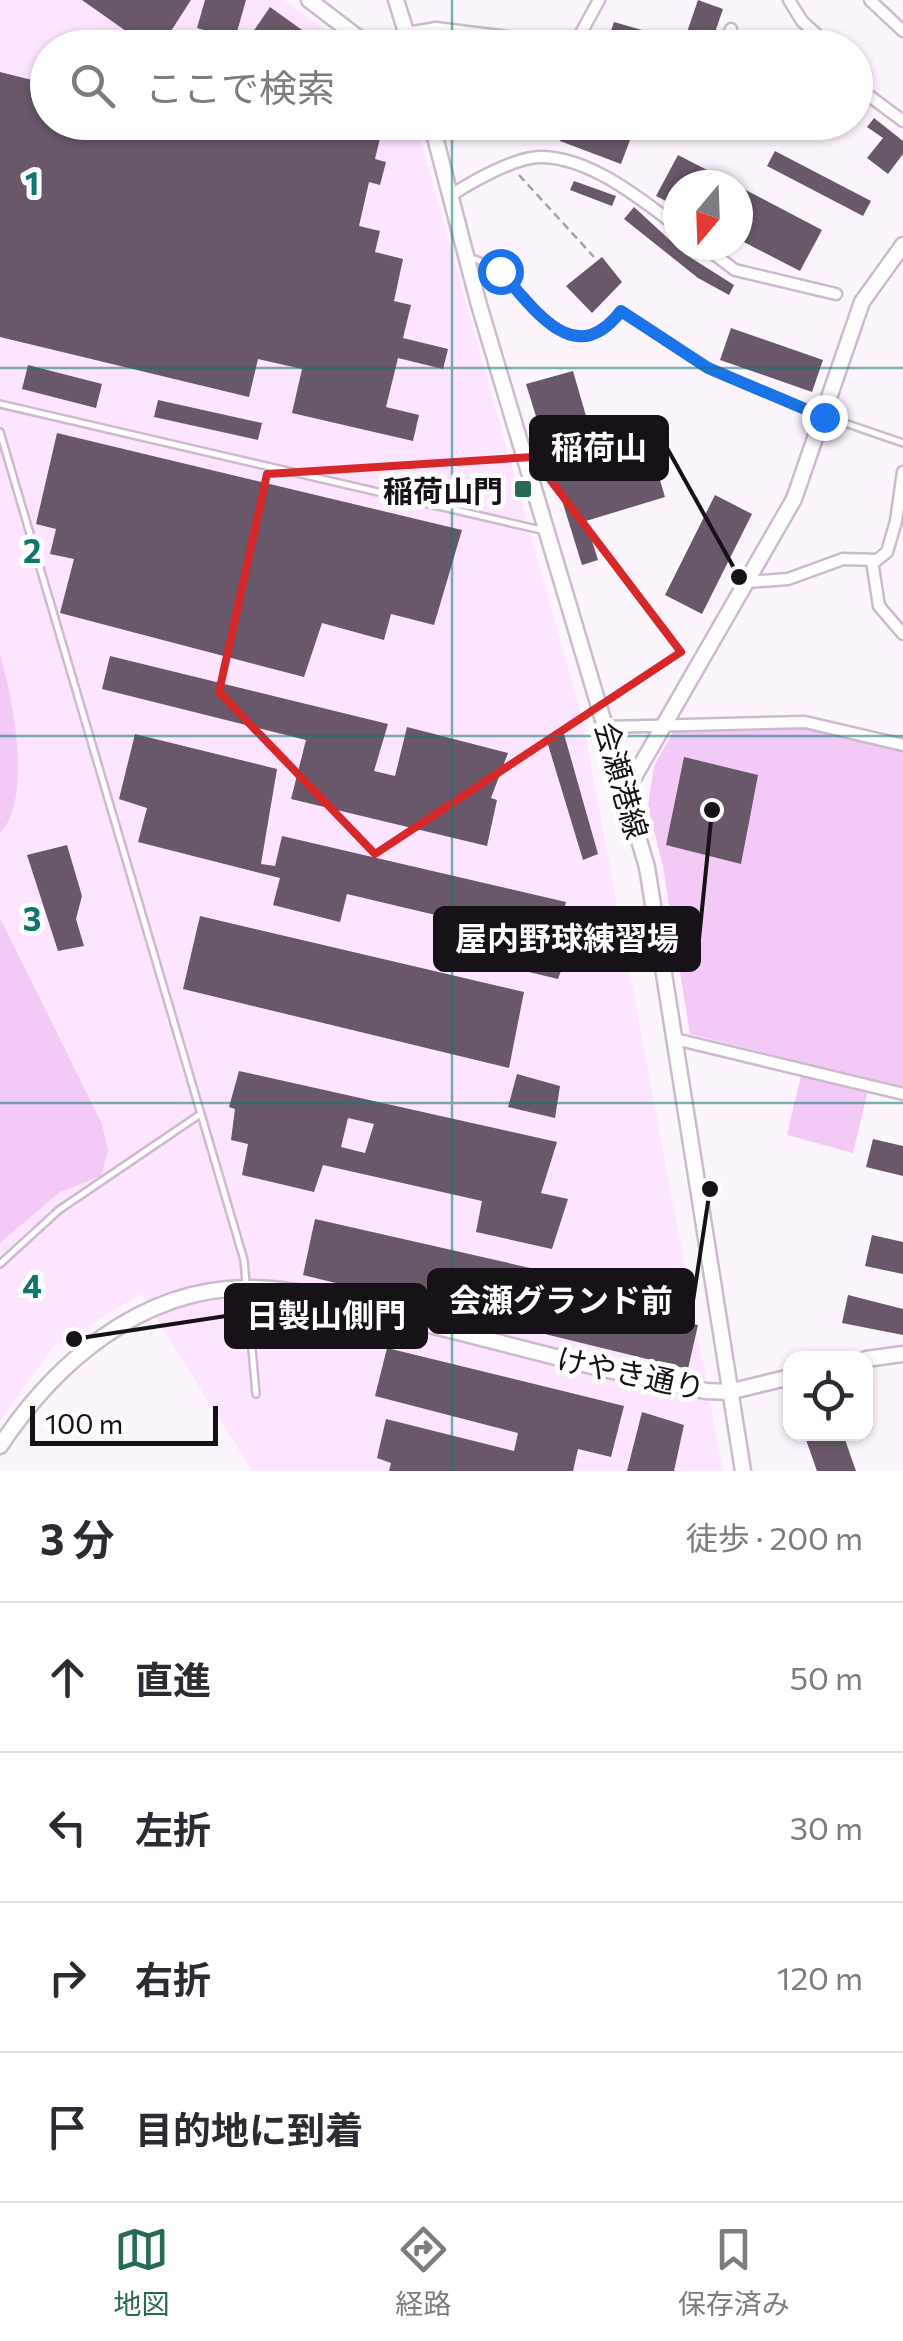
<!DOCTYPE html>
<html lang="ja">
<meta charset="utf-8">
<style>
:root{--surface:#fff;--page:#f2f2f3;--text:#2b2b33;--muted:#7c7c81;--line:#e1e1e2;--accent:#286a59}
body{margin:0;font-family:Commissioner,"Noto Sans JP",sans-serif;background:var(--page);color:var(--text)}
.controls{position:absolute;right:30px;bottom:30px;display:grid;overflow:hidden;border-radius:20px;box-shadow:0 2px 8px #0004}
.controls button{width:90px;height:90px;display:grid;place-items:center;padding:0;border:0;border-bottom:2px solid var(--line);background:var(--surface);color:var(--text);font:50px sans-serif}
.compass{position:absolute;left:663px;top:170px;width:90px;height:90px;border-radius:50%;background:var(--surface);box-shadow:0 2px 8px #0004;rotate:199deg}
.scale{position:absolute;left:30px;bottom:25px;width:188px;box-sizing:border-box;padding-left:10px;border:5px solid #171118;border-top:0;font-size:28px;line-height:35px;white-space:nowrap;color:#171118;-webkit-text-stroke:8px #fff;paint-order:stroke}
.stop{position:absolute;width:30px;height:30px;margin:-22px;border:8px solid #1a73e8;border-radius:50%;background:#fff}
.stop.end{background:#1a73e8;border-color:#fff;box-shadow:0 2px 10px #0008}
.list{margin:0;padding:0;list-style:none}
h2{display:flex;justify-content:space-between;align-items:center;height:130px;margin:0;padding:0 40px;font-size:42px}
h2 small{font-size:32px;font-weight:400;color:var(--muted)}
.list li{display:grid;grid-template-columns:65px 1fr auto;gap:30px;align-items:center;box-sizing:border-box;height:150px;padding:0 40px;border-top:2px solid var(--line)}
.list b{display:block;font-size:38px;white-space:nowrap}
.list em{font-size:32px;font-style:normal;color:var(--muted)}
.icon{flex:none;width:55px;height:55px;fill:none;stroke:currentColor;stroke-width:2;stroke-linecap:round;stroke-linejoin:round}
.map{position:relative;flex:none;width:903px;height:1471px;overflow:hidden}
.search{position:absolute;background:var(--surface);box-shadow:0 2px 8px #0004;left:30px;right:30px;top:30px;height:110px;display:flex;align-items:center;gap:25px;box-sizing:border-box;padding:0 35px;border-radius:55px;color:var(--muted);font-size:38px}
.sheet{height:730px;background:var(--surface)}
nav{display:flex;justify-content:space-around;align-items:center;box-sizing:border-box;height:140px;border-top:2px solid var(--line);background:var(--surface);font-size:28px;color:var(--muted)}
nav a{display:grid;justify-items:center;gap:5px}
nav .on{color:var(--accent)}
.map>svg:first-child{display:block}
.built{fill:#fde4ff}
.green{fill:#f2caf5}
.building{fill:#68586a;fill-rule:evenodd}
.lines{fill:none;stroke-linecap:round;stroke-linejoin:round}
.lane-casing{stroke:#cdbacf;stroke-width:10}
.street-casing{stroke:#cdbacf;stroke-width:15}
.secondary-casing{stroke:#cdbacf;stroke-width:19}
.path{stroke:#a7a0a7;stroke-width:2.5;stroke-dasharray:8 5;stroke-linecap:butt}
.lane{stroke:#fff;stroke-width:5}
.street{stroke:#fff;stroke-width:10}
.secondary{stroke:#fff;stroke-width:14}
.route{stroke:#1a73e8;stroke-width:12}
.marked{fill:none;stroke:#d62828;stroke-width:8;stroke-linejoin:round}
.grid{fill:none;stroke:#0f766e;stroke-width:2.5;stroke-opacity:0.55}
.poi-dot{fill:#286a59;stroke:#fff;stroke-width:4}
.labels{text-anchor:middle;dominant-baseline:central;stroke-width:10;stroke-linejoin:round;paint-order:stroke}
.poi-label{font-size:30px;font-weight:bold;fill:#171118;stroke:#fff;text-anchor:end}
.street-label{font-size:30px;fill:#171118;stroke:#fff}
.grid-label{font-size:32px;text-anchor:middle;font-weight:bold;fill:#0f766e;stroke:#fff;stroke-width:10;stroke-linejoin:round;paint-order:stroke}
.leader{fill:none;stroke:#171118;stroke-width:4}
.callout-dot{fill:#171118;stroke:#fff;stroke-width:4}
.callout{fill:#171118;stroke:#171118;stroke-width:4}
.callout-label{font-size:32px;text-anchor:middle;font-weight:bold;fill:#fff}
</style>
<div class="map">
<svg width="903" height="1471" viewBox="0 0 903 1471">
<rect width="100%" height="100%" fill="#fdf5fd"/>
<path class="built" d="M0,0H284L348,47L48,48V122L416,123L582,718L723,1471H252L141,1294L53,1347L0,1421Z"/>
<path class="green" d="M0,655C13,697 33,799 0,833Z
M806,727L903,750V1090L870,1082L853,1153L787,1135L804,1063L690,1034L663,867L648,806L654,766L675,728Z
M0,918L102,1124L108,1150L101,1176L60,1192L0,1243Z"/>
<path class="building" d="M82,0H191L160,48H150Z
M205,0H246L235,39L197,28Z
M698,0L723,9L711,44L686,35Z
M270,7L327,48H242Z
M614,22L694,45V48H645L609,37Z
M0,72L48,84V122H384L375,159L386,162L380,185L369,182L359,226L380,231L375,252L403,259L394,301L411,305L403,338L448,349L443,369L398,358L386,407L419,415L413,441L292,413L302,369L258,359L249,397L0,337Z
M874,118L903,141V154L888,174L867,158L883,138L867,127Z
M567,122H585L630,140L621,164L560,141Z
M775,151L871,201L863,216L767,166Z
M678,155L736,185H678V207L656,196Z
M574,181L616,196L612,206L570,190Z
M738,186L822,230L800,271L738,239Z
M634,207L685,254L734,285L729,295L698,278L624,219Z
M602,257L622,282L592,313L566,286Z
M731,328L823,360L812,392L720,360Z
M28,365L102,384L96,408L22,389Z
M573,371L593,440L644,426L665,497L586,521L598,560L582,565L526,384Z
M158,400L262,423L258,440L154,417Z
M57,433L462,530L434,625L391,614L384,640L322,623L304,677L60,613L74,559L50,554L56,529L36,524Z
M715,495L752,514L702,614L665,595Z
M110,656L388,724L374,771L395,776L407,727L508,753L491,798L497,800L487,846L291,799L306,740L102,689Z
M135,734L277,769L261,864L275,866L282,836L566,902L553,954L566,957L558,979L500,965L507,932L347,894L340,922L273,905L280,878L138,842L147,808L119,799Z
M564,734L598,854L583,860L546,738Z
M684,757L758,775L741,864L666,845Z
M67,845L82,896L76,919L84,946L58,951L27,855Z
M200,916L524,992L509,1068L183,989Z
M239,1071L557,1142L541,1193L568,1199L552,1249L476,1232L482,1201L323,1165L314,1192L242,1175L248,1144L231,1140L235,1109L229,1107ZM348,1118L374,1124L365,1153L341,1147Z
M517,1074L560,1086L555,1118L508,1107Z
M873,1139L903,1146V1176L866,1167Z
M315,1219L614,1287L610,1303L698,1325L688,1369L303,1275Z
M872,1235L903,1242V1274L865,1266Z
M848,1295L903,1309V1335L842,1323Z
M387,1348L624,1406L611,1457L578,1449L573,1471H389L391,1463L377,1458L386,1419L514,1451L518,1433L375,1396Z
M642,1412L684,1425L674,1471H627Z
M804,1434H843L856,1471H817Z"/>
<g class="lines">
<defs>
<path id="lane" d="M469,258C526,265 558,391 621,311L707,368L798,407L903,443
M0,404L541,530
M0,432L244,1260L256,1394
M0,1264L59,1210L199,1115"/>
<path id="street" d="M789,0L802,21L831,48
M870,0L903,31
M407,33L436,28L594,48
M575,44L599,0
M724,48L731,29
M856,86L903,121
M450,196C471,182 517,156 542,157C591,158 641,199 678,227
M702,245L735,270L836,294
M872,561L879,606L903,634
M748,582L788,579L843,559L877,560L887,552L896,521L903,472
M607,727L805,722L903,745
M675,1039L903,1094"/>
<path id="secondary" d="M309,0L372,48
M396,0L411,48
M431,122L479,305L647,867L743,1471
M625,786L634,777L794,499L862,302L903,245
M866,1359L903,1354
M0,1446C55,1363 140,1289 246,1288C303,1287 362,1308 417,1322C513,1345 609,1373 706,1391L729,1392L790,1377"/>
</defs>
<use href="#lane" class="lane-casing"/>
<use href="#street" class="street-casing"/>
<use href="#secondary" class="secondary-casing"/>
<path class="path" d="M519,175L594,257"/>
<use href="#lane" class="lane"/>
<use href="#street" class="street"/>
<use href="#secondary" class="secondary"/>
</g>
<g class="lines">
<path class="route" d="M500,271C534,308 574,372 621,311L708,368L824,417"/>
</g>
<path class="marked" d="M533,457L681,652L375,854L219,692L267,474Z"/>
<path class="grid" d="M452,0V48M452,122V1471M0,368H903M0,736H903M0,1103H903"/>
<rect class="poi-dot" x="513" y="479" width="20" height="20" rx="5"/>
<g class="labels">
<g class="poi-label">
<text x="503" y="489">稲荷山門</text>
</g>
<g class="street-label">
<text transform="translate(623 780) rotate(74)">会瀬港線</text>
<text transform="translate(631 1372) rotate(12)">けやき通り</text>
</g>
</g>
<g class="grid-label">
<text x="32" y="195">1</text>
<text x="32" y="563">2</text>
<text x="32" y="931">3</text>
<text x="32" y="1298">4</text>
</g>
<path class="leader" d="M739 577L667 448M712 810L699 939M710 1189L693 1301M74 1339L226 1316"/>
<g class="callout-dot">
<circle cx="739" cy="577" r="10"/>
<circle cx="712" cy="810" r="10"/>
<circle cx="710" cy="1189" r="10"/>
<circle cx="74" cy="1339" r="10"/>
</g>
<g class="callout">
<rect x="531" y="417" width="136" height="62" rx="10"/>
<rect x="435" y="908" width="264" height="62" rx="10"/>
<rect x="429" y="1270" width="264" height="62" rx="10"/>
<rect x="226" y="1285" width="200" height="62" rx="10"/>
</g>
<g class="callout-label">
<text x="599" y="459">稲荷山</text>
<text x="567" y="950">屋内野球練習場</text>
<text x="561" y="1312">会瀬グランド前</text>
<text x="326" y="1327">日製山側門</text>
</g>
</svg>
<div class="controls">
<button><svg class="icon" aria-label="locate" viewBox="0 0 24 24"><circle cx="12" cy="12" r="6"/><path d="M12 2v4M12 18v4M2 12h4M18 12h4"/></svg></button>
</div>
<svg class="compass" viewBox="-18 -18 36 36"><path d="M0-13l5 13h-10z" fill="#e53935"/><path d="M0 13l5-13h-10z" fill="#7c7c81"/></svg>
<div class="scale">100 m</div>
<div class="stop" style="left:500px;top:271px"></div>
<div class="stop end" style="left:824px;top:417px"></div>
<div class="search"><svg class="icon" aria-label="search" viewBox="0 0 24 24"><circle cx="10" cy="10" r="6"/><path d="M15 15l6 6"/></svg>ここで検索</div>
</div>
<section class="sheet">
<h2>3 分<small>徒歩 · 200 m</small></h2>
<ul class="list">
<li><svg class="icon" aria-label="ahead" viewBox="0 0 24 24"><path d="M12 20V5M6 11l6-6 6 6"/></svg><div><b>直進</b></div><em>50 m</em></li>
<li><svg class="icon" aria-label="left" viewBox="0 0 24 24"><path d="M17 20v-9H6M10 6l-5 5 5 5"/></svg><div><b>左折</b></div><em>30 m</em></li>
<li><svg class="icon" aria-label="right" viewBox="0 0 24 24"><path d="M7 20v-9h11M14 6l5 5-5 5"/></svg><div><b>右折</b></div><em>120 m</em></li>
<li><svg class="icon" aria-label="arrive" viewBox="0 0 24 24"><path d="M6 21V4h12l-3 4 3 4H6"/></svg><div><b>目的地に到着</b></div></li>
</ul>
</section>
<nav>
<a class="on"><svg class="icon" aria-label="map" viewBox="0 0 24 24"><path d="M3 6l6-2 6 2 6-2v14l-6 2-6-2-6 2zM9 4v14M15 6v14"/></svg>地図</a>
<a><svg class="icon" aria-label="directions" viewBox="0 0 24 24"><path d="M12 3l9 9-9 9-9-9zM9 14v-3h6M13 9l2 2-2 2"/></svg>経路</a>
<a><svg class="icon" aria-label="saved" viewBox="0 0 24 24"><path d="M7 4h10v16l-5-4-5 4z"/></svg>保存済み</a>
</nav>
